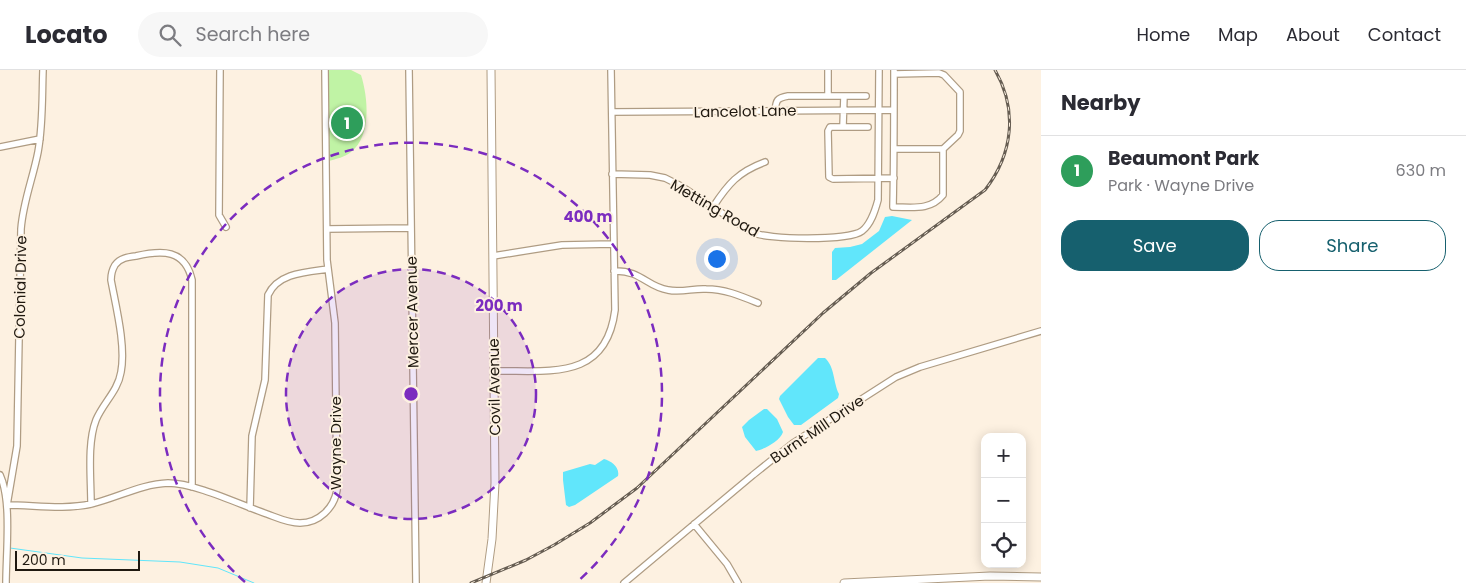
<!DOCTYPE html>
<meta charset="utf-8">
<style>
:root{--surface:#fff;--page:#f7f7f7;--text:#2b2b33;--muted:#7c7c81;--line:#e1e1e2;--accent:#16606e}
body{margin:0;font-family:Poppins,sans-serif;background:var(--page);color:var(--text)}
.controls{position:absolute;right:15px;bottom:15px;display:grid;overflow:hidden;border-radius:10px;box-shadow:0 2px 12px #0003}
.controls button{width:45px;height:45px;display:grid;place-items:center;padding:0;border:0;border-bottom:1px solid var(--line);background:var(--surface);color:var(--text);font:25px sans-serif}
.scale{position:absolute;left:15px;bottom:12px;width:125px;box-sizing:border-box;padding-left:5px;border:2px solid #1f180f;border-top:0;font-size:14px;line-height:18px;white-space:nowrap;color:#1f180f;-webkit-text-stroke:4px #fdf1e1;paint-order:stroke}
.you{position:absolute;left:716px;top:188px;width:18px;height:18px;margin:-12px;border:4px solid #fff;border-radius:50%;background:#1a73e8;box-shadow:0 0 0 8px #1a73e833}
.badge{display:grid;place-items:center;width:32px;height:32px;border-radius:50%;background:var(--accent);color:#fff;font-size:16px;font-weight:700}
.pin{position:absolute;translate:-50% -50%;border:2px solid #fff;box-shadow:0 1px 5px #0006}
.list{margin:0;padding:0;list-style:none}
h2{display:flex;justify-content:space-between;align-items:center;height:65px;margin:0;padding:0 20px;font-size:21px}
h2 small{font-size:16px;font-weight:400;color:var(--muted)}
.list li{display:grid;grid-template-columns:32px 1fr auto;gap:15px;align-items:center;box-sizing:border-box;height:70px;padding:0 20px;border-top:1px solid var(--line)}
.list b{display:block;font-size:19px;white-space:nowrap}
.list p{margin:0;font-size:16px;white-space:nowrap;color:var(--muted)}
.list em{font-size:16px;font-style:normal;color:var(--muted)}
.actions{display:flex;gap:10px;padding:15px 20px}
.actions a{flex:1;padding:11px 0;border:1px solid var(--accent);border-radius:20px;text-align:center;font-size:18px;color:var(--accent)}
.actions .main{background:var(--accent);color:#fff}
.icon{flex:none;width:28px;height:28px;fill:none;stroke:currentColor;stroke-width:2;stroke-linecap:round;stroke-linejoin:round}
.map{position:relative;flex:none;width:1041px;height:513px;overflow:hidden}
header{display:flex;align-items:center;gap:30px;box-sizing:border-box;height:70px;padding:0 25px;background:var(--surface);border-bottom:1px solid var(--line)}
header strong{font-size:24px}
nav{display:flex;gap:28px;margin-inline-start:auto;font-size:18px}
.search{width:350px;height:45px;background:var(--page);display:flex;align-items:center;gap:12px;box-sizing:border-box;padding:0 18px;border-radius:28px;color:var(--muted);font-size:19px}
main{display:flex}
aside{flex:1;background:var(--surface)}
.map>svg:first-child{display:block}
.green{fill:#c0f3a5}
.water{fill:#61e6fb}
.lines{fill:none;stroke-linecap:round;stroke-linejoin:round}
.stream{stroke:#61e6fb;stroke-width:1}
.minor-casing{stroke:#af9c83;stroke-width:8}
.major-casing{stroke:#af9c83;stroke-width:9}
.minor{stroke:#fff;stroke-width:5.5}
.major{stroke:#fff;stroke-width:7}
.rail-casing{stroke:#665d52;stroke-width:3}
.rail{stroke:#fdf1e1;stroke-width:1;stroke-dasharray:4;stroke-linecap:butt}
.ring{fill:none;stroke:#7b2cbf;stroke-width:2.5;stroke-dasharray:9 6}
.labels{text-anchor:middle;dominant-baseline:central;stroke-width:4;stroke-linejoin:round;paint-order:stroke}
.street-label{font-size:15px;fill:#1f180f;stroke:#fdf1e1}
.centre{fill:#7b2cbf;stroke:#fdf1e1;stroke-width:2.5}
.ring-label{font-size:15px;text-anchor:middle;font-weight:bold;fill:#7b2cbf;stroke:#fdf1e1;stroke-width:4;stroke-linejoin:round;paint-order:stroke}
</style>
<header>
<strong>Locato</strong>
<div class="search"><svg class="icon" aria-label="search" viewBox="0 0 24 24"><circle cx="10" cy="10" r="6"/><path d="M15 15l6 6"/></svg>Search here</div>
<nav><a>Home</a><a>Map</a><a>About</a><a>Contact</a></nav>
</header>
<main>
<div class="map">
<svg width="1041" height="513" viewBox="0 0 1041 513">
<rect width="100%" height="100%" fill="#fdf1e1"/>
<path class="green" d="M328,0H351L361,5C368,27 372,66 351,82C345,87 336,89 329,91Z"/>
<path class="water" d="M892,146L912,150L836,210H832V182L835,178L850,177L862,174L879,161L885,147Z
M818,288H825C835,297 833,312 839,324L838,328L801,355H794L788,347L779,329L780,326Z
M764,339H767L777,349L783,362C780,371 765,379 756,381L745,367L742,357L749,350Z
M604,389C611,391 620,397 618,406L575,435L569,437L566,435L563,410V402L590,394L595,395Z"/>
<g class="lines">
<path class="stream" d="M10,478L82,488L180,492L218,498L254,513"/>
<defs>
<path id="minor" d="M43,0C42,27 43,55 38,82C33,108 23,132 21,159L17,376L7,435C34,435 64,440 91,434C117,428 141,414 168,413C195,413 241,435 267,444C278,448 288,453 300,453C319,453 334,438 337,420L335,253L327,190L325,0
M220,0L219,145L226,157
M409,0L416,513
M828,0V26
M894,4L939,3L944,5L960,22V61L958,65L943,79
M775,41C776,30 777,28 788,26H866
M612,42L894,40
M843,56L844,26
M868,57H830L828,61L829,107L833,109L894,108
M0,77L40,69
M894,79H943V125C930,141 912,137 893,137C894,91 894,46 894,0
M612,104L650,105L665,108L681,116L751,162C767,170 849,171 862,161C871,154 875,141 878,130L879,0
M713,137C728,114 738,102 765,92
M327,159L410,158
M493,186L562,175L613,174
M614,201C641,200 647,217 668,220C681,223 694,218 706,219C725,219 741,226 758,233
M494,301C548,300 606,312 615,240L611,0
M0,405C12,431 6,483 6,513
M91,434C91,408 87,373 96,350C103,333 118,321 121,302C126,276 116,237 111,210C111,205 112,200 115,195C120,188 128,187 136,186C162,180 185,179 192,210V417
M250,438L252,366L265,310L268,225C278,203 306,202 328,199
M694,454L727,494L738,513
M624,513L753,405L793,373L896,307L920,297L1041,261"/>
<path id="major" d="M486,513L492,469L495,413L491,0
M844,513L990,506L1041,507"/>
</defs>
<use href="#minor" class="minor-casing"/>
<use href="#major" class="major-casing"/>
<use href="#minor" class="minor"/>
<use href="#major" class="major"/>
<defs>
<path id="rail" d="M471,513L526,490L554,475L590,453L637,418L823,243L871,203L985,120C1013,84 1018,40 995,0"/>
</defs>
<use href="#rail" class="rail-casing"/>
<use href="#rail" class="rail"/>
</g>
<circle cx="411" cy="324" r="125" fill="#7b2cbf" fill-opacity=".12"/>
<g class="ring">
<circle cx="411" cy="324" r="125"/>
<path d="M245 512A251 251 0 1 1 577 512"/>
</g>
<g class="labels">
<g class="street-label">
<text transform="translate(745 41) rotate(-1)">Lancelot Lane</text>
<text transform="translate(715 138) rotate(30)">Metting Road</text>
<text transform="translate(20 217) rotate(-89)">Colonial Drive</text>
<text transform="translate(412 242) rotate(-91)">Mercer Avenue</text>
<text transform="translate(494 317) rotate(-91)">Covil Avenue</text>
<text transform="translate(817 359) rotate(-34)">Burnt Mill Drive</text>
<text transform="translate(335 373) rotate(-90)">Wayne Drive</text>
</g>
</g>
<circle cx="411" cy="324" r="8" class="centre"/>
<g class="ring-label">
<text x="588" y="152">400 m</text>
<text x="499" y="241">200 m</text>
</g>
</svg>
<div class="controls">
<button>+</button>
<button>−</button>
<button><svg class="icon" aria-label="locate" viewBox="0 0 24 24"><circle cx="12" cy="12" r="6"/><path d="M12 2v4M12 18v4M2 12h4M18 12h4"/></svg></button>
</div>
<div class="scale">200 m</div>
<div class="you"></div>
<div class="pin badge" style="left:347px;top:53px;background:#2e9e5b">1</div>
</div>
<aside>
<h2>Nearby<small></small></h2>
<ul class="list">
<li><span class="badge" style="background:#2e9e5b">1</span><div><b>Beaumont Park</b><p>Park · Wayne Drive</p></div><em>630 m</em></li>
</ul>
<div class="actions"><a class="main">Save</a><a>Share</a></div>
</aside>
</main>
